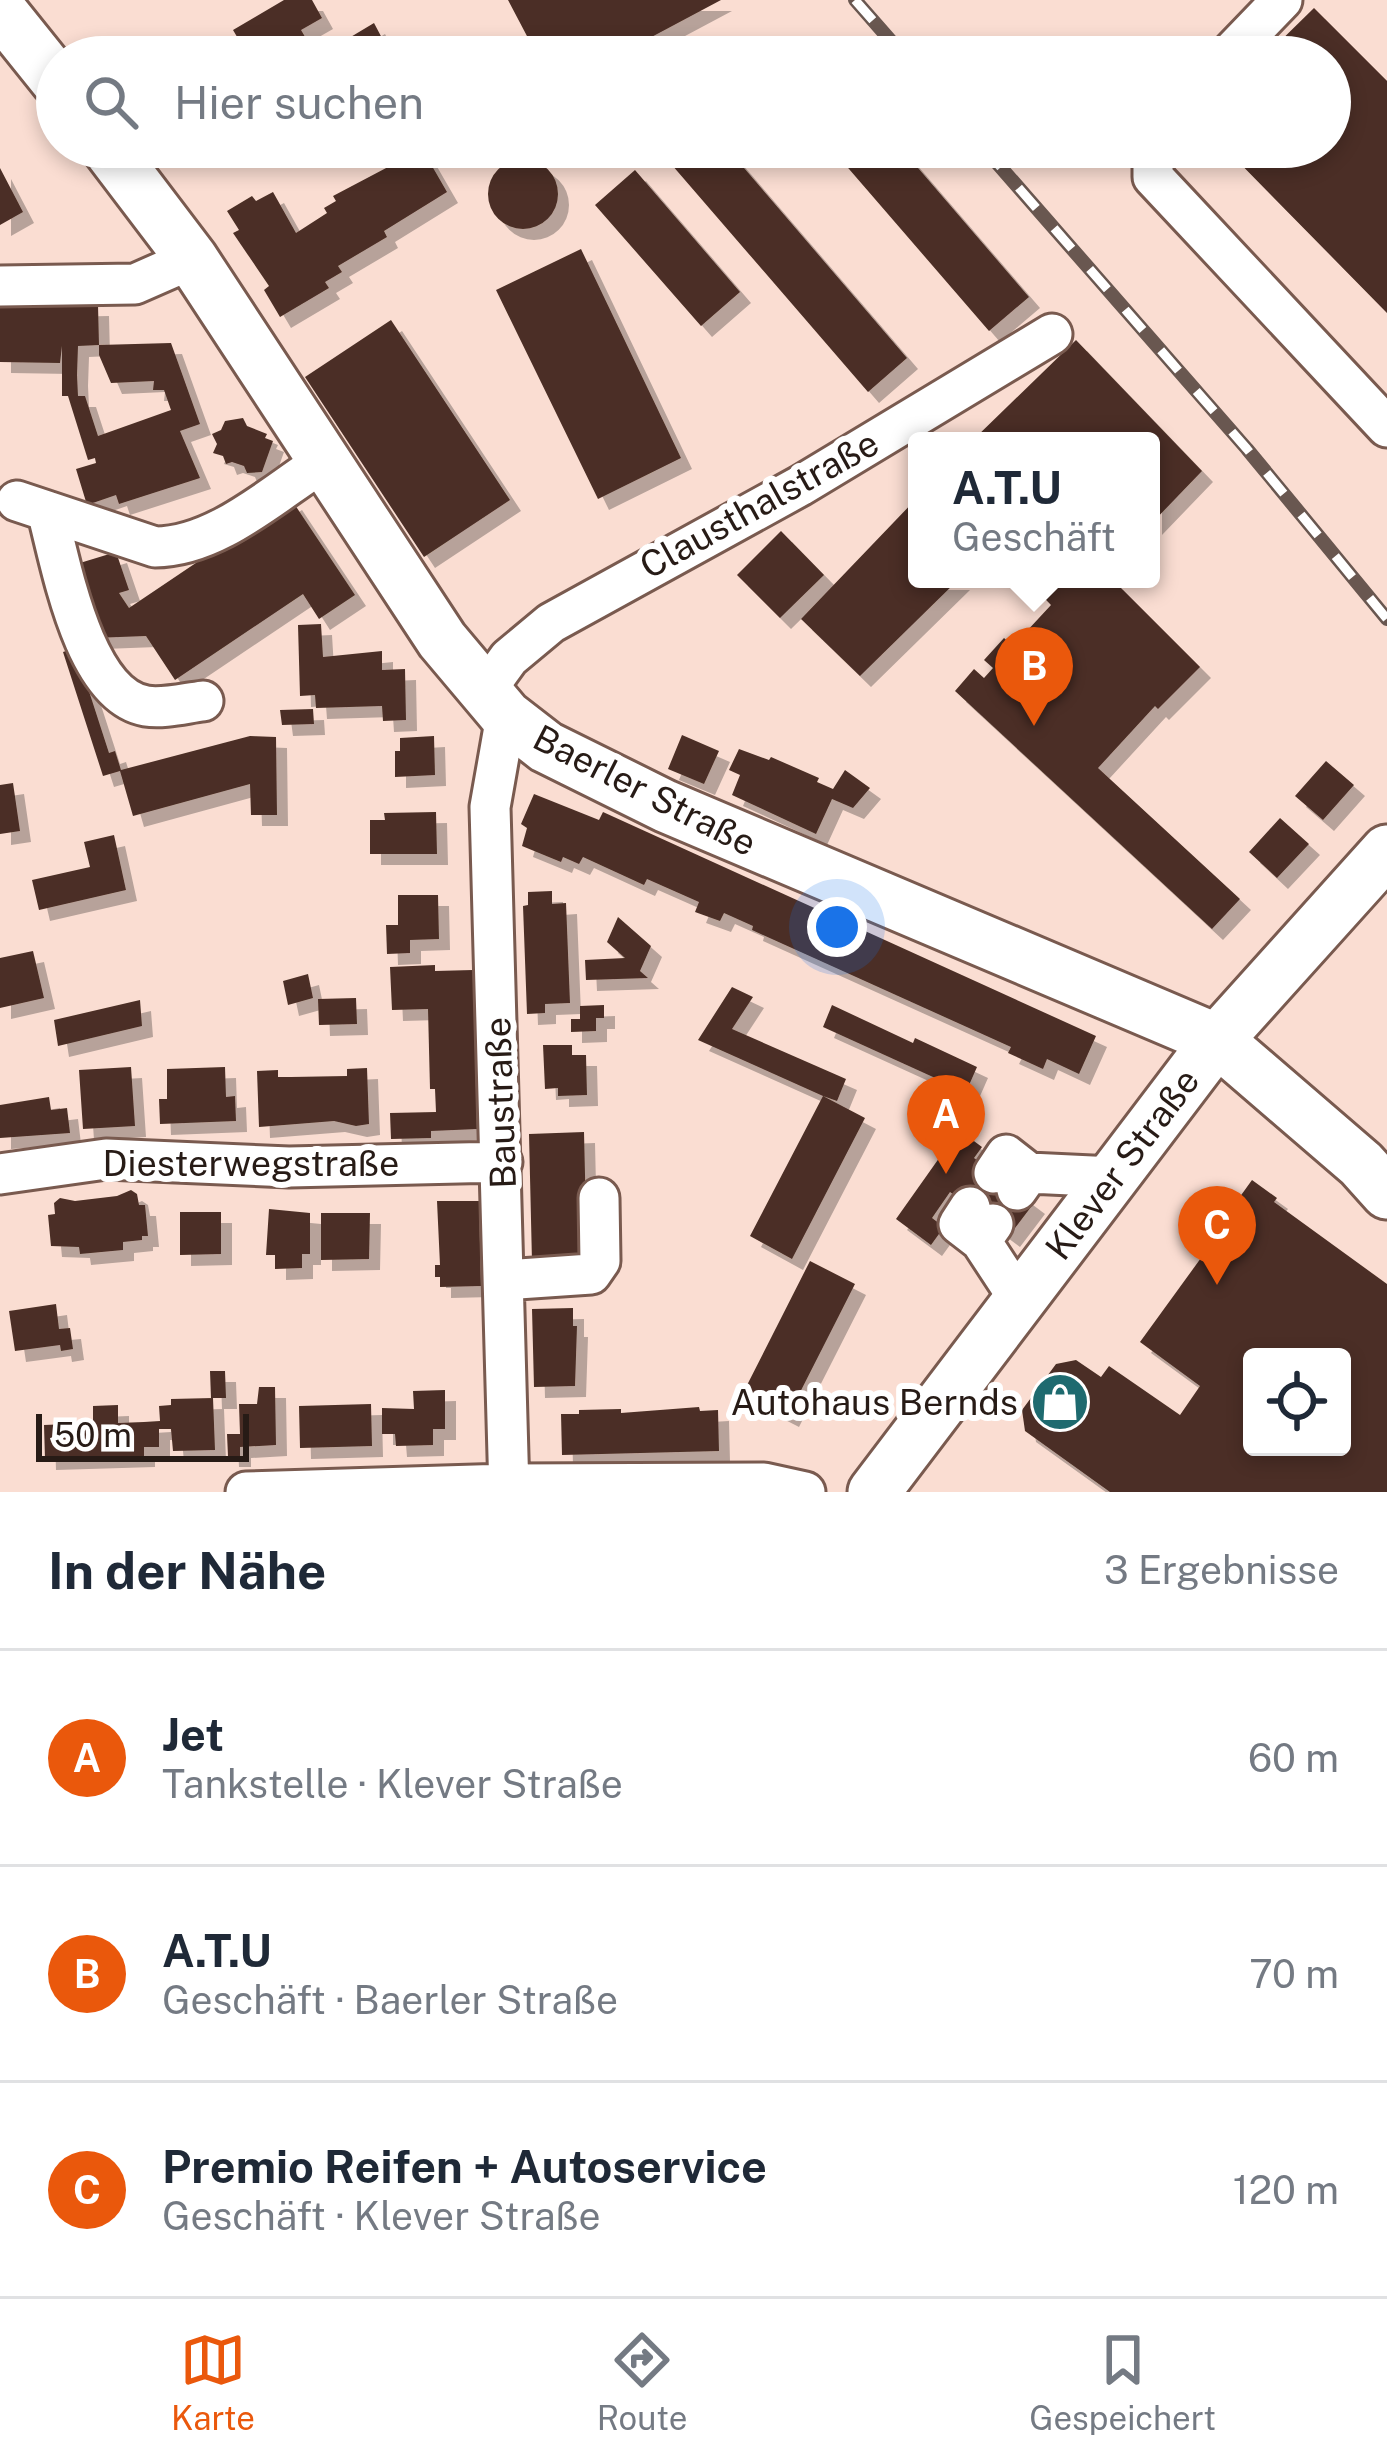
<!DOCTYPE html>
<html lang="de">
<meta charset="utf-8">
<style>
:root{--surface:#fff;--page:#f6f6f7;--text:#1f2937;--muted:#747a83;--line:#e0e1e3;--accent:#ea580c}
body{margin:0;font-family:"Public Sans",sans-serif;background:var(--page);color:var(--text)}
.controls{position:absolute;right:36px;bottom:36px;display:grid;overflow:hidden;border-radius:12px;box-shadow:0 6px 18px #0003}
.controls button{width:108px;height:108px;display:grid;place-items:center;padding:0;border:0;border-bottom:3px solid var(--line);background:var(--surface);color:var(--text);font:60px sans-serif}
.scale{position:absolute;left:36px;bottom:30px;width:213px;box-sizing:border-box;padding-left:12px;border:6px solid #271b16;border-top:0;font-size:33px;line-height:42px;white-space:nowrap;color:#271b16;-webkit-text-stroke:9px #fff;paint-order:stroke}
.you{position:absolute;left:837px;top:927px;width:42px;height:42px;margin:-30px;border:9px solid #fff;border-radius:50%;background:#1a73e8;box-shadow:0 0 0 18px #1a73e833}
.badge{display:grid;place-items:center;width:78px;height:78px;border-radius:50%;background:var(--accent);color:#fff;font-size:39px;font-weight:700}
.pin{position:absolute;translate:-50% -99px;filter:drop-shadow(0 3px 6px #0008)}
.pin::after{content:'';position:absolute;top:63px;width:42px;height:36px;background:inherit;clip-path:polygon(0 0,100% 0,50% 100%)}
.popup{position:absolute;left:908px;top:432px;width:252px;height:156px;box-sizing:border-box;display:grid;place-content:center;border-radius:12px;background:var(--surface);filter:drop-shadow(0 3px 9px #0005);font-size:39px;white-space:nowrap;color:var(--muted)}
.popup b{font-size:45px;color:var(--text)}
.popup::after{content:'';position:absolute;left:50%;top:100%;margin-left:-24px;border:24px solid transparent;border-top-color:var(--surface)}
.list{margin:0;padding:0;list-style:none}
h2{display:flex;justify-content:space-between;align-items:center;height:156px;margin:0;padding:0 48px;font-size:51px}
h2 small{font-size:39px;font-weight:400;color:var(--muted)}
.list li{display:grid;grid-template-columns:78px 1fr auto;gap:36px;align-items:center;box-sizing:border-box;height:216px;padding:0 48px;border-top:3px solid var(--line)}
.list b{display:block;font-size:45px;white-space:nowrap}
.list p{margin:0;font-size:39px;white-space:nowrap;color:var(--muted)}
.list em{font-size:39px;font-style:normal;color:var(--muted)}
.icon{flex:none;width:66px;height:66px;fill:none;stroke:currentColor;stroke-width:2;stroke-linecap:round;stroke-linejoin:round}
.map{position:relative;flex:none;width:1387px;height:1492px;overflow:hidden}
.search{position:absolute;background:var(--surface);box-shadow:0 6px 18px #0003;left:36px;right:36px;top:36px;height:132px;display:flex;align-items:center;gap:30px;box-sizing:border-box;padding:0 42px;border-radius:66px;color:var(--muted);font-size:45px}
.sheet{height:804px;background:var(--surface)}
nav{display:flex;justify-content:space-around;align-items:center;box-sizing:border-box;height:168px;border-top:3px solid var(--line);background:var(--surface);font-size:33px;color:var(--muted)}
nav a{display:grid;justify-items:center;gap:6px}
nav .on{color:var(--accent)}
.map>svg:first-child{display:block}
.building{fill:#4b2f25;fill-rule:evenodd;filter:url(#shadow)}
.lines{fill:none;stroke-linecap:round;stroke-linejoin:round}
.minor-casing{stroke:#795a4f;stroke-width:45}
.major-casing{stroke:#795a4f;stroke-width:57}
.minor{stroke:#fff;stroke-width:39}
.major{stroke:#fff;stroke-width:51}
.rail-casing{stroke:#695750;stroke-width:14}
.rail{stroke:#fff;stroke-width:9;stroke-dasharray:27;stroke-linecap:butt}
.labels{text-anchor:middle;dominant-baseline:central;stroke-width:12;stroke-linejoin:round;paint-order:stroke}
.street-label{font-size:36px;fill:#271b16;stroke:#fff}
.poi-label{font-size:36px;fill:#271b16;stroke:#fff;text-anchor:end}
</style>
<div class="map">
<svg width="1387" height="1492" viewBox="0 0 1387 1492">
<defs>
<filter id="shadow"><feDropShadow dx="11" dy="11" stdDeviation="0" flood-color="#0004"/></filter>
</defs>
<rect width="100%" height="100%" fill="#faddd2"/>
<path class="building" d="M284,0H312L322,18L301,30L317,57H249L233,30Z
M508,0H721L614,57H538Z
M1314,8L1387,81V313L1224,147H1330V57H1264Z
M374,23L392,57H360L349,38Z
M412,147H421L447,192L384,231L387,237L338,266L342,272L325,282L329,288L280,317L264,290L269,286L233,233L239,230L227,211L252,196L256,201L273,192L296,233L327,213L324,208L336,201L333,196L388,167L385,163Z
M662,147H726L907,358L868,392L659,150Z
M830,147H900L1029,297L989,331Z
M488 194a35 35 0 1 1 70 0a35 35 0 1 1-70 0Z
M0,168L23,212L0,225Z
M635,170L740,292L701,326L595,205Z
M581,249L681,458L598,499L496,290Z
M98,305L99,345L78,346L77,375L78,396H85L98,436L171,410L164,390H153L154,381L111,383L99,355V345L171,343L200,424L180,431L200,478L119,504L116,495L87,505L76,469L96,463L95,458L88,460L68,396H62V346L60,363L0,362V307Z
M391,320L510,500L424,557L305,377Z
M1076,340L1202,471L1151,524V441H972Z
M243,418L247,426L267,434L265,438L273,441L262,472L247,473L244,466L232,462L226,464L223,456L213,453L217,444L212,434L221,430L225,421Z
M917,498V579H959L860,676L801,619Z
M291,499L355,595L319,619L303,594L175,680L146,636L93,638L70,566L116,552L129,590L119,593L129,608Z
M781,531L824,575L780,618L737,575Z
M1026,579H1112L1200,667L1158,709L1155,706L1098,768L1240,899L1212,929L955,691L974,669L984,678L993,668L984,660L1004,638L1013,646L1051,605Z
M321,624L323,657L382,651V670L405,669L406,720L383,721L382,706L316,708L315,695L300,696L298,625Z
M75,648L109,753L115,751L121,770L250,736L276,737L277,815H251L250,784L133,816L120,771L103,776L63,652Z
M313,709L314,724L282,725L280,710Z
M682,735L719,751L704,784L668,769Z
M434,736L435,775L395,777V751H400V738Z
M739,749L769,760L771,757L819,778L817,782L833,789L845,770L870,788L853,808L832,799L816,834L732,795L740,775L729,770Z
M1326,761L1354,785L1323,820L1295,796Z
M13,783L20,831L0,834V785Z
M534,794L599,820L603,812L1096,1036L1079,1074L1047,1059L1043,1069L1008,1053L1011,1047L752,930L753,926L724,913L720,921L695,912L699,902L647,879L644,885L583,857L579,864L563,857L561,862L522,846L527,828L521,824Z
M436,812L437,854H370V820H385L384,813Z
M1280,818L1309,844L1277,878L1249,852Z
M114,835L126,890L39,910L32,880L90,867L84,842Z
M552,891V904L566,903L570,1003L545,1004V1013L527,1014L523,906L528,905V892Z
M398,895H438L439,939L410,940V953L387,954L386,925H398Z
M618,917L651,946L640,971L648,978L586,980L585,960L625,958L607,942Z
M33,951L44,998L0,1008V958Z
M435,965V971L473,970L477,1129L431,1131V1138L391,1139L390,1113L436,1112L435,1089H430L428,1009L392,1010L390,967Z
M308,974L313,998L288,1005L283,981Z
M732,987L753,997L732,1029L846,1079L837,1101L823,1096L865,1118L792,1259L750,1236L823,1096L698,1040Z
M356,998L357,1024L319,1025L318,999Z
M140,1000L142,1026L58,1046L54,1020Z
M604,1005V1018H596V1031L571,1032V1019H580V1006Z
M832,1005L913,1043L915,1038L977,1067L966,1092L823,1027Z
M543,1045H572V1055H586L587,1095L558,1096V1088L545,1089Z
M131,1067L135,1126L83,1129L79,1070Z
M225,1067L226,1097L235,1096L236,1121L160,1124L159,1099H167V1069Z
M367,1068L369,1124L356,1126L334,1121L259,1127L257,1071L278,1070V1077H291L347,1076V1069Z
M49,1097L51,1110L67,1108L70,1133L0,1138V1105Z
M959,1130L982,1147L974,1158L1034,1203L1009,1236L950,1192L932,1218L944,1227L931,1245L896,1219Z
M584,1132L587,1260L532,1262L529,1134Z
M1252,1180L1277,1198L1274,1202L1387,1284V1492H1110L1025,1431L1022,1410L1056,1364L1076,1360L1101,1377L1109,1366L1180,1415L1200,1386L1140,1342L1238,1207L1234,1205ZM1252,1357H1342V1447H1252Z
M131,1190L137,1194L139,1205H145L148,1236H142V1240L123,1242V1250L80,1254L79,1247L51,1246L48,1215L55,1214L54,1203L60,1198L75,1201L117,1196Z
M437,1201H479L481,1286L440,1287V1277H435V1265H440Z
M269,1209L310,1213V1254H302V1268L275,1269V1255H266Z
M180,1212H221V1254L180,1255Z
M321,1213H370L369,1259L321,1260Z
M810,1261L855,1284L788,1416L743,1393Z
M56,1304L59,1329L70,1328L73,1349L61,1351L60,1345L15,1351L9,1311Z
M573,1308V1326H577L575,1386L534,1387L532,1309Z
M210,1371H225L226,1398H211Z
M259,1387H275L276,1445L240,1447V1456H228L227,1434H240L239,1404H257Z
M445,1390V1429H433V1445L396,1446L395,1434H382V1408L414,1409L413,1391Z
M213,1398L215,1450L173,1451L171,1429H159V1447H144V1456L45,1459L44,1425L93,1423V1406L118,1405V1423L144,1422L160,1421L159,1406L171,1405V1399Z
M371,1404L372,1446L300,1448L299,1406Z
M699,1407L700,1411L718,1410L719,1451L562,1455L561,1414H579V1410L621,1409V1413Z"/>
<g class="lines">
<defs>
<path id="minor" d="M1227,57L1282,0
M1153,147V177L1387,427
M0,286L135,284L192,259
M17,501L155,547C216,547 273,494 323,462
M47,511C61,563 83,695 146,706C163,709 186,703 203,701
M483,694L509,658L551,623L800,486L1052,334
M506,716L490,807L509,1492
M994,1173L1006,1155L1029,1173
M0,1174L106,1159L289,1167L502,1162
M1017,1190L1029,1173L1113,1177
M970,1207L959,1224L981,1241
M993,1224L981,1241L1019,1299
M504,1280L591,1274L600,1261L599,1198
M246,1492L508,1484L764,1483L805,1492"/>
<path id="major" d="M0,10L57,81
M107,147L192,259L442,640L506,716L546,747L665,806L1217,1040L1361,1164L1387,1193
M874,1492L1217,1040L1387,851"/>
</defs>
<use href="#minor" class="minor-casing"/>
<use href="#major" class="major-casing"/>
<use href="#minor" class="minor"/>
<use href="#major" class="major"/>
<defs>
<path id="rail" d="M855,0L905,57
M983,147L1247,449L1387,619"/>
</defs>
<use href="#rail" class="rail-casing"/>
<use href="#rail" class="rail"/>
</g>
<defs>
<symbol id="shop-disc" viewBox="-11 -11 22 22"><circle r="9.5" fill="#1e6a6f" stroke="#fff"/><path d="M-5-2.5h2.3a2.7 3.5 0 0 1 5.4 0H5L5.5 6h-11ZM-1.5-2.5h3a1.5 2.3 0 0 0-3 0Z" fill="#fff"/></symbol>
</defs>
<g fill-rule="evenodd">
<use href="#shop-disc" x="1027" y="1369" width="66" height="66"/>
</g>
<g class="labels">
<g class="street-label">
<text transform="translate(759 504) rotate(-29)">Clausthalstraße</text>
<text transform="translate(645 790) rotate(27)">Baerler Straße</text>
<text transform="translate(500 1103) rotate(-92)">Baustraße</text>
<text x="251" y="1163">Diesterwegstraße</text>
<text transform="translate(1122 1164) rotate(-53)">Klever Straße</text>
</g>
<g class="poi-label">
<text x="1018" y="1402">Autohaus Bernds</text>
</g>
</g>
</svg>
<div class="controls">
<button><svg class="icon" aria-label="locate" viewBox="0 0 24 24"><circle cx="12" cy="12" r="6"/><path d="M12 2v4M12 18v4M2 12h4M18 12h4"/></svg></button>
</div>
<div class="scale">50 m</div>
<div class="you"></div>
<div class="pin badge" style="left:946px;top:1174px">A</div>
<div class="pin badge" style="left:1034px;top:726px">B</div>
<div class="popup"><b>A.T.U</b>Geschäft</div>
<div class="pin badge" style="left:1217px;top:1285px">C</div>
<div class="search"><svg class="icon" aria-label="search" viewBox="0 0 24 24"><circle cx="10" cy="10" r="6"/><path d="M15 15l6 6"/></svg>Hier suchen</div>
</div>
<section class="sheet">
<h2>In der Nähe<small>3 Ergebnisse</small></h2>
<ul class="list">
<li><span class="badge">A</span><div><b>Jet</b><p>Tankstelle · Klever Straße</p></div><em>60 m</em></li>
<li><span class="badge">B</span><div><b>A.T.U</b><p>Geschäft · Baerler Straße</p></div><em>70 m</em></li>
<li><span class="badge">C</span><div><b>Premio Reifen + Autoservice</b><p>Geschäft · Klever Straße</p></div><em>120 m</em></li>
</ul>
</section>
<nav>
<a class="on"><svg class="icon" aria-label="map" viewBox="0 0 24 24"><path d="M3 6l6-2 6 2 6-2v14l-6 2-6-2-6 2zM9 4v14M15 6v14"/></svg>Karte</a>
<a><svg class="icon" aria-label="directions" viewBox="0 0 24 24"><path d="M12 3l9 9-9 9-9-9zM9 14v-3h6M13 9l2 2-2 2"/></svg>Route</a>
<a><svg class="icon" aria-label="saved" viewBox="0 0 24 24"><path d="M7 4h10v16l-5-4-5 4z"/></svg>Gespeichert</a>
</nav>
